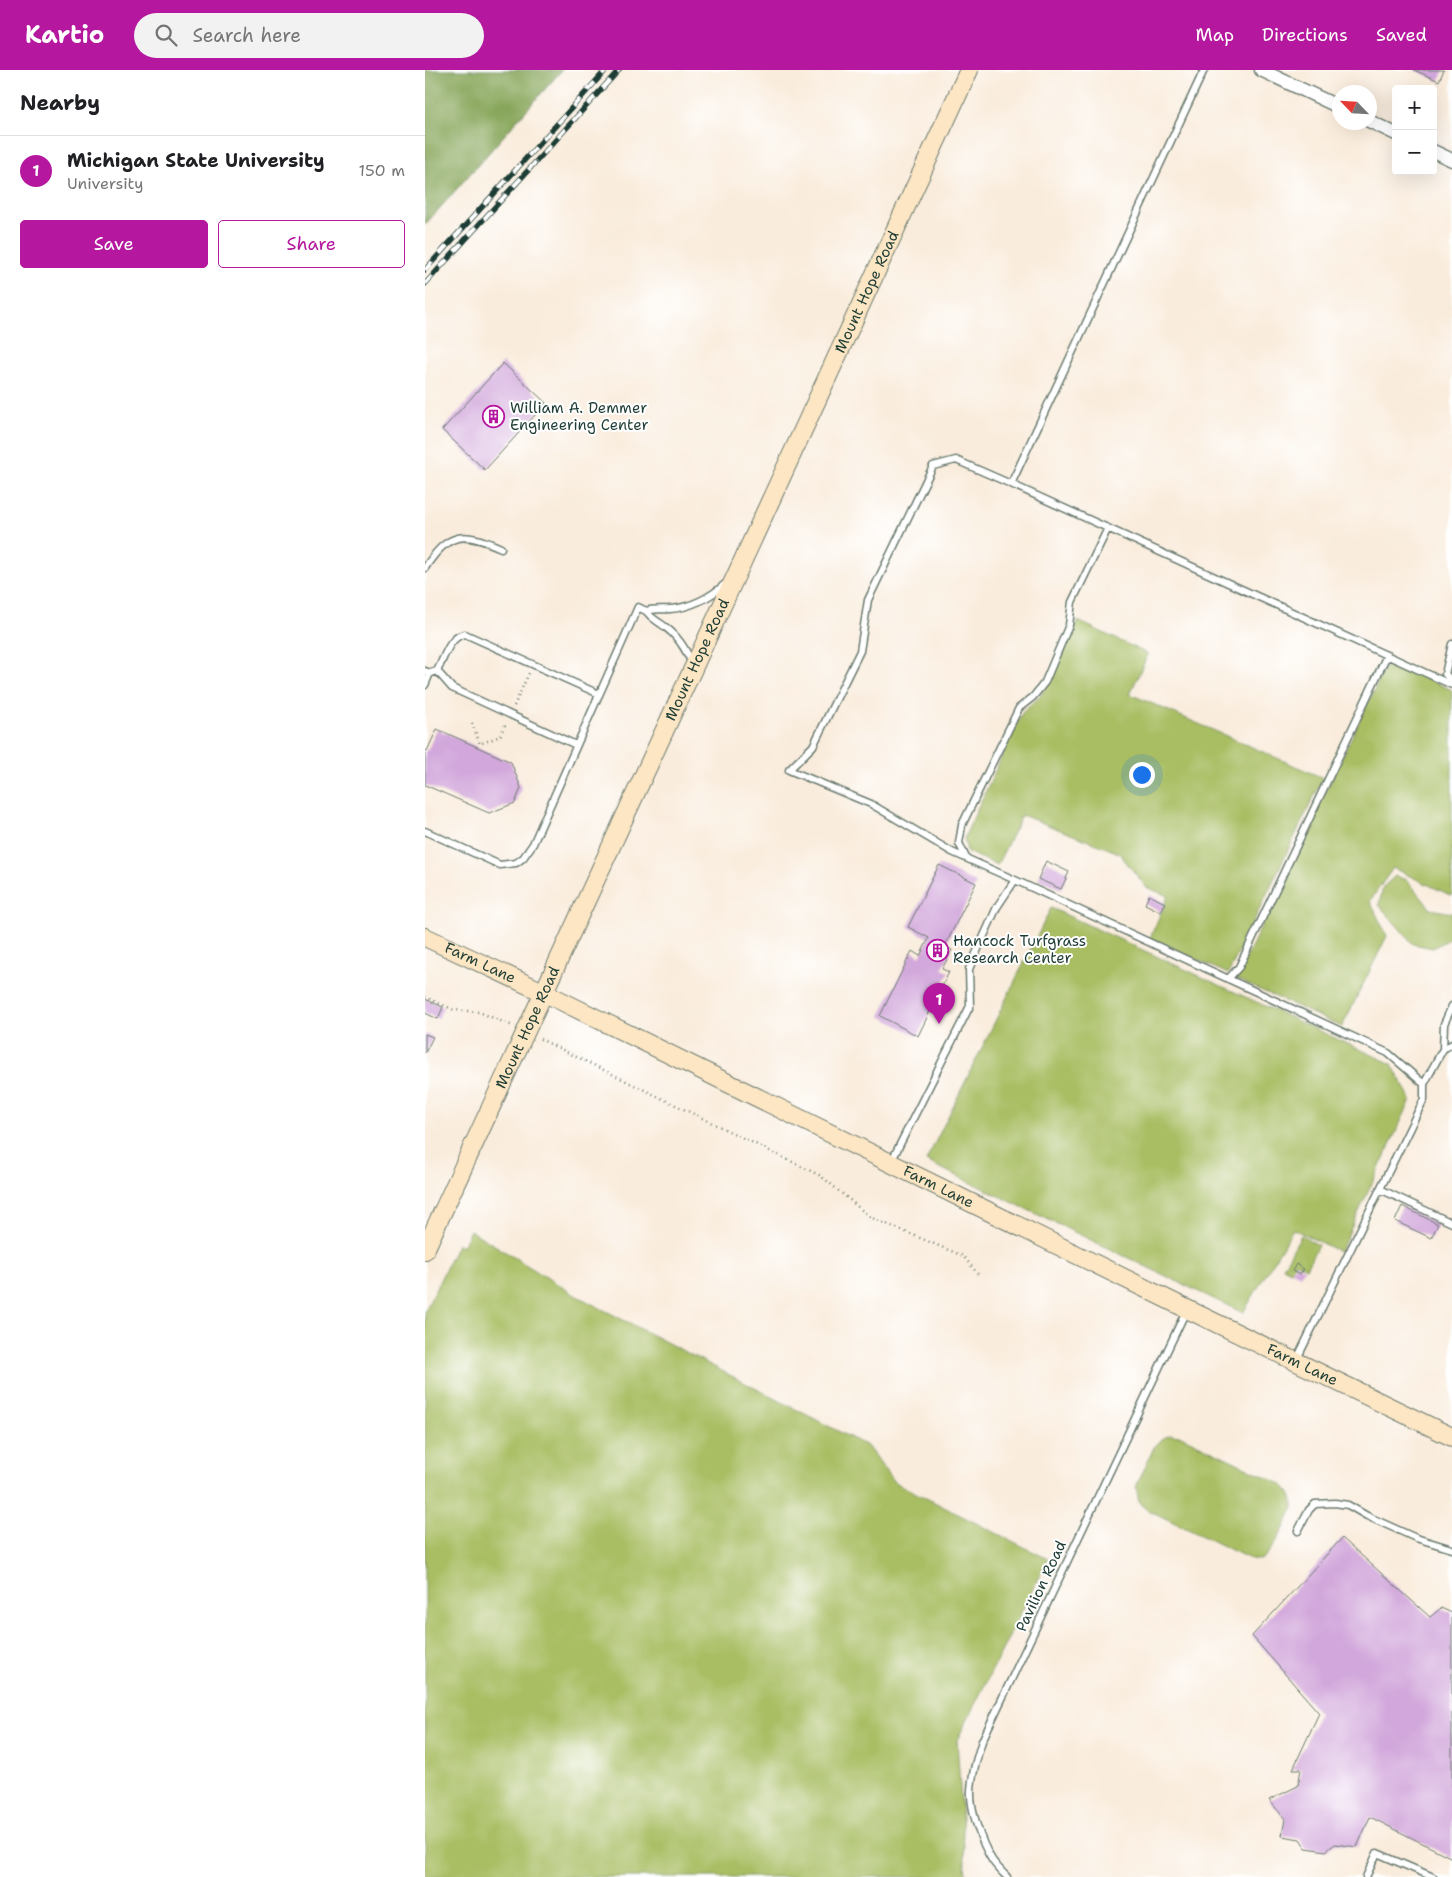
<!DOCTYPE html>
<meta charset="utf-8">
<style>
:root{--surface:#fff;--page:#f2f2f2;--text:#202124;--muted:#757577;--line:#e0e0e0;--accent:#b5179e}
body{margin:0;font-family:"Shantell Sans",sans-serif;background:var(--page);color:var(--text)}
.controls{position:absolute;right:15px;top:15px;display:grid;overflow:hidden;border-radius:5px;box-shadow:0 5px 20px #0002}
.controls button{width:45px;height:45px;display:grid;place-items:center;padding:0;border:0;border-bottom:1px solid var(--line);background:var(--surface);color:var(--text);font:25px sans-serif}
.compass{position:absolute;left:907px;top:15px;width:45px;height:45px;border-radius:50%;background:var(--surface);box-shadow:0 5px 20px #0002;rotate:295deg}
.you{position:absolute;left:716px;top:704px;width:18px;height:18px;margin:-12px;border:4px solid #fff;border-radius:50%;background:#1a73e8;box-shadow:0 0 0 8px #1a73e833}
.badge{display:grid;place-items:center;width:32px;height:32px;border-radius:50%;background:var(--accent);color:#fff;font-size:16px;font-weight:700}
.pin{position:absolute;translate:-50% -41px;filter:drop-shadow(0 1px 2px #0008)}
.pin::after{content:'';position:absolute;top:26px;width:18px;height:15px;background:inherit;clip-path:polygon(0 0,100% 0,50% 100%)}
.list{margin:0;padding:0;list-style:none}
h2{display:flex;justify-content:space-between;align-items:center;height:65px;margin:0;padding:0 20px;font-size:21px}
h2 small{font-size:16px;font-weight:400;color:var(--muted)}
.list li{display:grid;grid-template-columns:32px 1fr auto;gap:15px;align-items:center;box-sizing:border-box;height:70px;padding:0 20px;border-top:1px solid var(--line)}
.list b{display:block;font-size:19px;white-space:nowrap}
.list p{margin:0;font-size:16px;white-space:nowrap;color:var(--muted)}
.list em{font-size:16px;font-style:normal;color:var(--muted)}
.actions{display:flex;gap:10px;padding:15px 20px}
.actions a{flex:1;padding:11px 0;border:1px solid var(--accent);border-radius:5px;text-align:center;font-size:18px;color:var(--accent)}
.actions .main{background:var(--accent);color:#fff}
.icon{flex:none;width:28px;height:28px;fill:none;stroke:currentColor;stroke-width:2;stroke-linecap:round;stroke-linejoin:round}
.map{position:relative;flex:none;width:1027px;height:1807px;overflow:hidden}
header{display:flex;align-items:center;gap:30px;box-sizing:border-box;height:70px;padding:0 25px;background:var(--accent);color:#fff}
header strong{font-size:24px}
nav{display:flex;gap:28px;margin-inline-start:auto;font-size:18px}
.search{width:350px;height:45px;background:var(--page);display:flex;align-items:center;gap:12px;box-sizing:border-box;padding:0 18px;border-radius:28px;color:var(--muted);font-size:19px}
main{display:flex}
aside{flex:1;background:var(--surface)}
.map>svg:first-child{display:block}
.green{fill:#a9be63;stroke:#647e4c}
.forest{fill:#86a559;stroke:#527146}
.building{fill:#d2a7db}
.lines{fill:none;stroke-linecap:round;stroke-linejoin:round}
.lane-casing{stroke:#6b7a6f;stroke-width:9}
.street-casing{stroke:#6b7a6f;stroke-width:15}
.secondary-casing{stroke:#6b7a6f;stroke-width:20}
.path{stroke:#6b7a6f;stroke-width:2.5;stroke-dasharray:1 4;stroke-linecap:butt}
.lane{stroke:#fff;stroke-width:6}
.street{stroke:#fff;stroke-width:12}
.secondary{stroke:#fce6c4;stroke-width:18}
.rail-casing{stroke:#1f3d34;stroke-width:5.5}
.rail{stroke:#fff;stroke-width:4;stroke-dasharray:11;stroke-linecap:butt}
.labels{text-anchor:middle;dominant-baseline:central;stroke-width:4;stroke-linejoin:round;paint-order:stroke}
.street-label{font-size:15px;fill:#1f3d34;stroke:#fff}
.poi-label{font-size:15px;fill:#1f3d34;stroke:#fff;text-anchor:start}
</style>
<header>
<strong>Kartio</strong>
<div class="search"><svg class="icon" aria-label="search" viewBox="0 0 24 24"><circle cx="10" cy="10" r="6"/><path d="M15 15l6 6"/></svg>Search here</div>
<nav><a>Map</a><a>Directions</a><a>Saved</a></nav>
</header>
<main>
<aside>
<h2>Nearby<small></small></h2>
<ul class="list">
<li><span class="badge">1</span><div><b>Michigan State University</b><p>University</p></div><em>150 m</em></li>
</ul>
<div class="actions"><a class="main">Save</a><a>Share</a></div>
</aside>
<div class="map">
<svg width="1027" height="1807" viewBox="0 0 1027 1807">
<rect width="100%" height="100%" fill="#fff"/>
<filter id="ink" filterUnits="userSpaceOnUse"><feTurbulence type="fractalNoise" baseFrequency=".02" numOctaves="2"/><feDisplacementMap in="SourceGraphic" scale="10" xChannelSelector="R" yChannelSelector="G"/><feConvolveMatrix kernelMatrix="1 2 1 2 8 2 1 2 1" color-interpolation-filters="sRGB"/></filter>
<filter id="wash" filterUnits="userSpaceOnUse"><feTurbulence type="fractalNoise" baseFrequency=".0096" numOctaves="4" result="noise"/><feDisplacementMap in="SourceGraphic" scale="20" xChannelSelector="R" yChannelSelector="G"/><feGaussianBlur stdDeviation="1.12" result="paint"/><feColorMatrix in="noise" values="0 0 0 0 0 0 0 0 0 0 0 0 0 0 0 0 0 1.4 0 .05"/><feComposite in="paint" operator="in"/></filter>
<g filter="url(#wash)">
<rect width="100%" height="100%" fill="#f9ecdc"/>
<path class="green" d="M653,551L723,584L705,624L898,708L803,904L725,868L743,826L721,817L694,783L597,745L572,795L542,782L539,768L597,643L616,625Z
M963,591L1027,620V826L968,798L945,831L962,866L917,957L811,909Z
M970,806L982,810L1006,839L1027,843V867L1008,878L988,874L954,835L958,817Z
M626,838L967,994L986,1030L915,1182L868,1159L818,1243L501,1091Z
M45,1160L150,1225L442,1376L469,1412L623,1489L532,1670L541,1807H0V1241L32,1175H38Z
M876,1165L893,1175L881,1198L870,1192L866,1201L858,1197Z
M745,1365L756,1366L856,1414C863,1420 869,1426 868,1437C866,1447 845,1487 835,1490C831,1490 826,1489 823,1488L721,1439L714,1431L711,1417L729,1377L737,1369Z"/>
<path class="forest" d="M0,0H137L0,155Z"/>
<g id="blocks">
<path class="building" d="M989,0H1019L1014,11Z
M78,293L121,333L60,400L17,360Z
M12,659L86,692L96,718L90,733L64,743L0,715V680L2,681Z
M621,791L644,802L636,819L613,809Z
M514,795L551,813L520,876L527,880L517,899L524,902L493,966L455,946L487,881L495,886L504,868L483,857Z
M724,825L740,833L736,842L720,834Z
M0,929L18,937L13,949L0,943Z
M0,964L8,967L0,983Z
M977,1136L1013,1154L1006,1168L970,1151Z
M871,1194L879,1199L875,1205L867,1201Z
M917,1468L1005,1547L1016,1538L1027,1543V1788L945,1747L932,1777L910,1774L901,1781L881,1778L875,1769L857,1766L860,1749L844,1730L873,1716L876,1699H868L894,1643L827,1566Z"/>
</g>
</g>
<g filter="url(#ink)">
<use href="#blocks" fill-opacity="0" stroke="#6b7a6f" stroke-width="1"/>
<g class="lines">
<defs>
<path id="lane" d="M779,0L586,414L1027,615
M0,498C23,462 38,461 76,478
M1027,574L1020,604L1027,611
M267,594C261,579 253,566 239,556C231,550 228,550 221,541C230,538 236,540 245,539C265,538 286,527 300,514
M0,601L5,603L12,601C19,589 24,566 40,564L174,624
M12,601L27,618L151,675
M0,615L5,603
M0,761L75,795L91,793L98,788L108,774L213,537L221,541
M541,788L534,773L537,755L594,638L608,627L620,612L644,555L647,532L683,458
M590,810L963,983L999,1014
M803,909L814,897L962,585
M1018,979L1019,954L1027,936
M466,1092L545,936L544,899L572,837L590,810L527,782L446,734L364,700L388,676L435,581L443,530L508,396L531,390L586,414
M955,1119L1027,1153
M871,1291L999,1029V1014L1018,979L1027,974
M873,1461L884,1440L890,1434L910,1433L923,1435L942,1446L991,1468L1027,1479
M582,1807C577,1802 571,1796 567,1790C556,1772 545,1740 546,1720C547,1703 552,1687 557,1671L761,1241
M941,1807L952,1783L1008,1807"/>
<path id="street" d="M836,0L914,37
M944,51L971,64
M1008,81L1027,90"/>
<g id="secondary">
<path id="s1" d="M0,867L118,922L762,1239L1027,1367"/>
<path id="s2" d="M0,1180L544,0"/>
</g>
</defs>
<use href="#lane" class="lane-casing"/>
<use href="#street" class="street-casing"/>
<use href="#secondary" class="secondary-casing"/>
<path class="path" d="M89,636L104,603
M47,653L55,674L75,666L81,653
M0,927L29,940L54,942L88,956
M115,969L396,1106L445,1147L538,1186L553,1204"/>
<use href="#lane" class="lane"/>
<use href="#street" class="street"/>
<use href="#secondary" class="secondary"/>
<defs>
<path id="rail" d="M0,200L181,0
M0,214L194,0"/>
</defs>
<use href="#rail" class="rail-casing"/>
<use href="#rail" class="rail"/>
</g>
</g>
<defs>
<symbol id="building-ring" viewBox="-11 -11 22 22"><circle r="9.5" fill="#fff" stroke="#b5179e" stroke-width="1.5"/><path d="M-4-6H4V6H1V3H-1V6H-4ZM-2.5-4.3h1.7v1.8h-1.7ZM.8-4.3h1.7v1.8H.8ZM-2.5-1h1.7V.8h-1.7ZM.8-1h1.7V.8H.8Z" fill="#b5179e"/></symbol>
</defs>
<g fill-rule="evenodd">
<use href="#building-ring" x="56" y="334" width="25" height="25"/>
<use href="#building-ring" x="500" y="868" width="25" height="25"/>
</g>
<g class="labels">
<g class="street-label">
<text stroke="none"><textPath href="#s2" startOffset="1055">Mount Hope Road</textPath></text>
<text stroke="none"><textPath href="#s2" startOffset="650">Mount Hope Road</textPath></text>
<text stroke="none"><textPath href="#s1" startOffset="61">Farm Lane</textPath></text>
<text stroke="none"><textPath href="#s2" startOffset="245">Mount Hope Road</textPath></text>
<text stroke="none"><textPath href="#s1" startOffset="571">Farm Lane</textPath></text>
<text stroke="none"><textPath href="#s1" startOffset="976">Farm Lane</textPath></text>
<text transform="translate(616 1516) rotate(-65)">Pavilion Road</text>
</g>
<g class="poi-label">
<text x="85" y="338">William A. Demmer<tspan x="85" dy="17">Engineering Center</tspan></text>
<text x="528" y="871">Hancock Turfgrass<tspan x="528" dy="17">Research Center</tspan></text>
</g>
</g>
</svg>
<div class="controls">
<button>+</button>
<button>−</button>
</div>
<svg class="compass" viewBox="-18 -18 36 36"><path d="M0-13l5 13h-10z" fill="#e53935"/><path d="M0 13l5-13h-10z" fill="#757577"/></svg>
<div class="you"></div>
<div class="pin badge" style="left:514px;top:954px">1</div>
</div>
</main>
